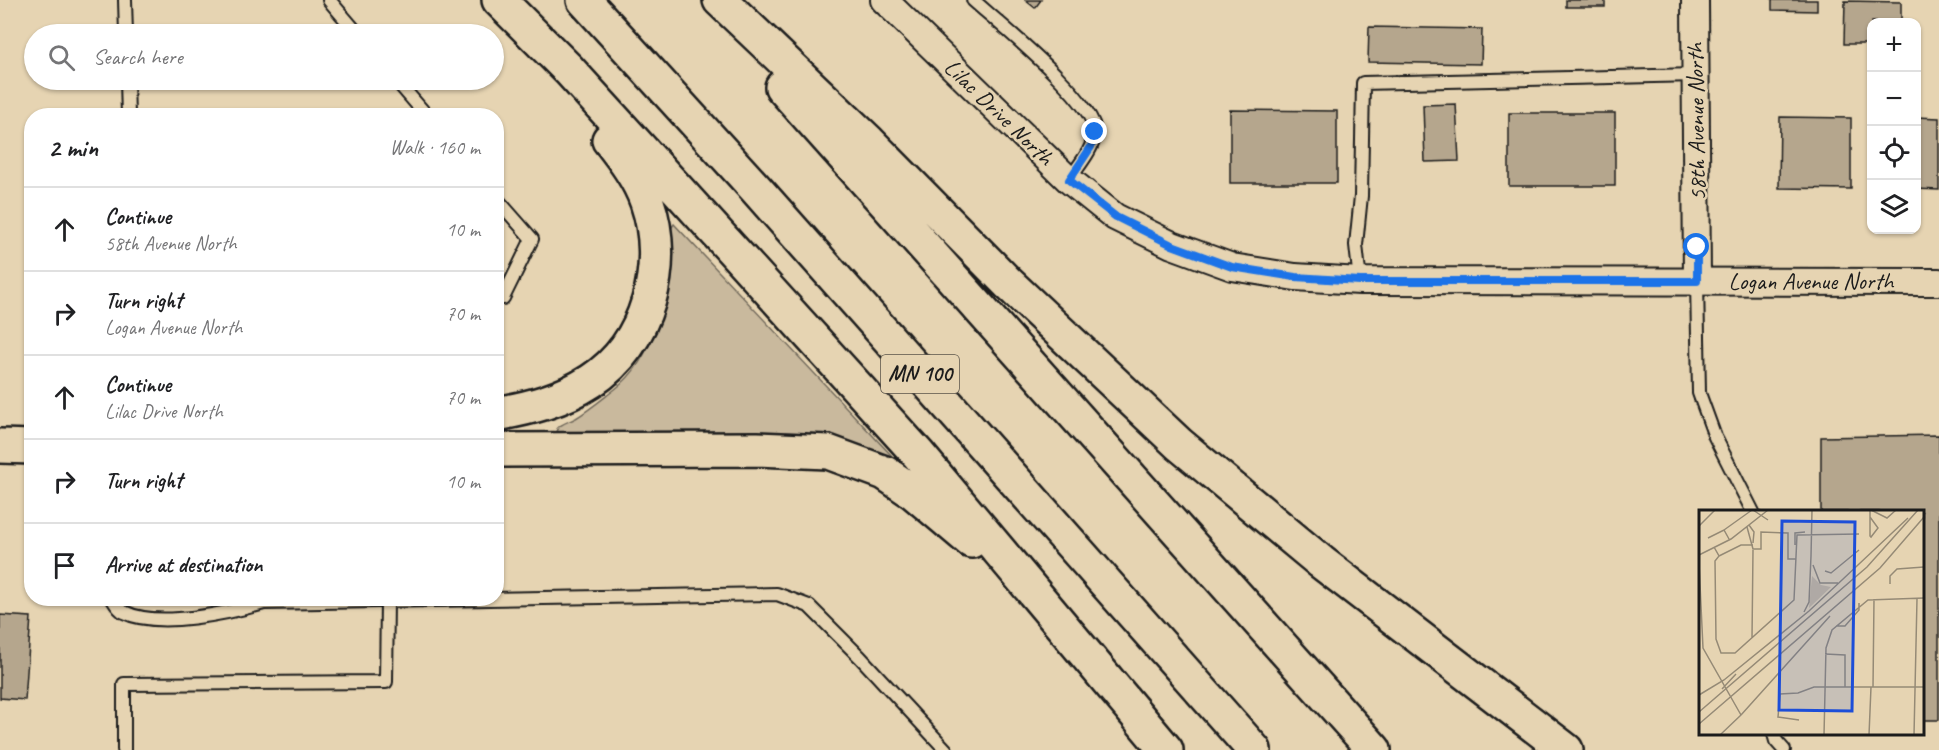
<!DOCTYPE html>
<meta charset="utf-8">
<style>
:root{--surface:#fff;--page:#f6f6f6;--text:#202124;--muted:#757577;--line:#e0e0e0}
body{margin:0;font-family:Caveat,sans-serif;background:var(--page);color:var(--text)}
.controls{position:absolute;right:18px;top:18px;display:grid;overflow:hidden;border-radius:12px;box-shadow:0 2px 4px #0004}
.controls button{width:54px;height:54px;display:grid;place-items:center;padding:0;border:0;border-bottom:2px solid var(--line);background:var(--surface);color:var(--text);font:30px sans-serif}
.stop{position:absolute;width:18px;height:18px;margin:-14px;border:4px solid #1a73e8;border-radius:50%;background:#fff}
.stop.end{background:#1a73e8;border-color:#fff;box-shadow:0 2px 6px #0008}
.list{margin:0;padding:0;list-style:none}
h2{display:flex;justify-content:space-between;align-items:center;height:78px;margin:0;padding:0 24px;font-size:26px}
h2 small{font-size:20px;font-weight:400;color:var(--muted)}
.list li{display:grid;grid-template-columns:39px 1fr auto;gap:18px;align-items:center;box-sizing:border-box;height:84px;padding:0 24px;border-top:2px solid var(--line)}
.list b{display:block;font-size:22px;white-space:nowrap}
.list p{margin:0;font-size:20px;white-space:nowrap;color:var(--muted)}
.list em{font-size:20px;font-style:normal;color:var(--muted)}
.icon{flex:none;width:33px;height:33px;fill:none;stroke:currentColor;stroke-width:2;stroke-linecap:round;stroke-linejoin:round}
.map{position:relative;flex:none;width:1939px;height:750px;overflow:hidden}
.search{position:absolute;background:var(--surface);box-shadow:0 2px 4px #0004;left:24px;top:24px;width:480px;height:66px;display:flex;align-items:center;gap:15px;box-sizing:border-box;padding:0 21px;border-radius:33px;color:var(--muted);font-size:22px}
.panel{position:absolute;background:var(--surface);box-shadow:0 2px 4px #0004;left:24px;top:108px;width:480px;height:498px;border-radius:24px}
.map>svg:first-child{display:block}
.green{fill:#c9b99d;stroke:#726a5c;stroke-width:1.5}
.building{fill:#b5a68d;stroke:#1c1c1c;stroke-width:1.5}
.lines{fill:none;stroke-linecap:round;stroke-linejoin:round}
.lane-casing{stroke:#1c1c1c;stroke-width:16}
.street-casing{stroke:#1c1c1c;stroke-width:30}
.secondary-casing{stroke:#1c1c1c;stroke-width:38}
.highway-casing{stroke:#1c1c1c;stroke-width:38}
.lane{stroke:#e6d4b2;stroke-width:12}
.street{stroke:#e6d4b2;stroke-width:26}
.secondary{stroke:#e6d4b2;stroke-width:33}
.highway{stroke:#e6d4b2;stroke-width:33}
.route{stroke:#1a73e8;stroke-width:8}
.labels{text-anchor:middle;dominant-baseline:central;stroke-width:5;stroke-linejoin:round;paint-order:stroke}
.shield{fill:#e6d4b2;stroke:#595349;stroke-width:1.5}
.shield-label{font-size:22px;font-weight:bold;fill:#1c1c1c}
.street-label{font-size:24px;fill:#1c1c1c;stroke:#e6d4b2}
.inset-road{fill:none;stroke:#958a76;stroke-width:1.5}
.view{fill:#1d4ed8;fill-opacity:0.15;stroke:#1d4ed8;stroke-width:3}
.inset-edge{fill:none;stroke:#1c1c1c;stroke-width:3}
</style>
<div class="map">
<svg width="1939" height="750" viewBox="0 0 1939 750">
<rect width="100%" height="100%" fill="#e6d4b2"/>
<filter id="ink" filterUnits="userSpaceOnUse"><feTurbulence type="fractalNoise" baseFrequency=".0167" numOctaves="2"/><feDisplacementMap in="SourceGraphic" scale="12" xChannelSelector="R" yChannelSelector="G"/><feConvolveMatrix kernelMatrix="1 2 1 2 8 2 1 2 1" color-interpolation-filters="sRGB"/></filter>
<g filter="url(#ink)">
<path class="green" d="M674,224L891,455L886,460L559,435L557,429C561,423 569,422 576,418C589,410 601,400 614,390C663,353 663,288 668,233Z"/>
<path class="building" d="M1025,0H1041L1035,8Z
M1566,0H1605V7H1566Z
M1772,0H1817V11L1772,10Z
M1845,1L1901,2V22H1872V44H1844Z
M1369,27L1482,29L1481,64L1368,62Z
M1456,104L1459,161L1425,162L1423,105Z
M1230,110L1337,111V183H1230Z
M1509,113H1615V186H1509Z
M1780,117L1851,118V189L1779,188Z
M1916,117L1939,118V190L1916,189Z
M1939,435V720H1922V512H1821V437Z
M0,615L31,617L25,700L0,698Z"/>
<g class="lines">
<defs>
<path id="lane" d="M125,0L126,34
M329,0L358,34
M973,0C997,22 1097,102 1095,133C1093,150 1078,166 1069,180
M127,80L128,116
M396,80L427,116
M496,198L532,239L503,298
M1360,281L1356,245L1361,196L1363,83L1696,75
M1697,281L1699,393L1715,437L1753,512
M112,598C115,603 119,610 124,612C158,629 229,613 264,603
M248,598L265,603L777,594L809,606L860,657L946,750
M1774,734L1776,741L1784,750
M124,750V684L386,682L387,601"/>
<path id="street" d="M884,0L1069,180L1115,217L1172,245L1232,267L1295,277L1360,281L1939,282
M1695,0L1697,281"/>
<path id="secondary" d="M0,446L32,447"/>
<path id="highway" d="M499,0L569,70L918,454L1166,750
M584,0L757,190L1254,750
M720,0L869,142L1008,283L1179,444L1321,562L1566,750
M782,87L1374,750
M496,414C530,408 562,400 591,381C648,344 669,265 647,202C639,179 624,159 609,140
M496,450L757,449L828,452L885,473L913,492L971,541"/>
</defs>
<use href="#lane" class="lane-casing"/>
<use href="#street" class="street-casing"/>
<use href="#secondary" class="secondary-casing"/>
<use href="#highway" class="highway-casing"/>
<use href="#lane" class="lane"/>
<use href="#street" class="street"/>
<use href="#secondary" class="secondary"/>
<use href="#highway" class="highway"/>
</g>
</g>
<g class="lines" filter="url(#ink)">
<path class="route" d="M1095,132L1091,147L1069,180L1116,217L1172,245L1232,267L1295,277L1360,281H1697V247"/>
</g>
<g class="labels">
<rect class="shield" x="881" y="355" width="78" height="38" rx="4.5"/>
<g class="shield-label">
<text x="920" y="374">MN 100</text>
</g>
<g class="street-label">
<text transform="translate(999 112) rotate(44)">Lilac Drive North</text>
<text transform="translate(1696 122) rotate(-91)">58th Avenue North</text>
<text x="1811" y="281">Logan Avenue North</text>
</g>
</g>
<g transform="translate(1699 510)">
<rect width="225" height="225" fill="#e6d4b2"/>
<path d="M113,66L122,75L132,77L110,98Z" fill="#c9b99d"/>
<path class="inset-road" d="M54,0L69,10M171,0V26L172,27L179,18L171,7M172,0L188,8L197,0M50,15L55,22L54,33M0,16L16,0M48,17L54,39H62V22L89,23V49H97M25,20L53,0M9,28L25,20L30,29M96,35V23L106,22M15,37L20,46L16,51L17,129L22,143H36L95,90L98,25L160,24M0,45L32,29L69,0M20,46L42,35H54M112,46L113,0M0,53L4,138L42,205M114,55L121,73H139M126,61L132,63L160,40M191,74V66L198,59L225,57M105,102L110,92L112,46M137,116H146L160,100V93M53,128L54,40M126,144L146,145V177M174,177L175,89M23,179L37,164M0,185L25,170L110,101L209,8M0,202L168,57L219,0M42,205L131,106M100,210L79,207L81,184L99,183L115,177H225M0,214L181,58L225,7M21,225L42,205M125,225L127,138L133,120L169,90L225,88M170,225L172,177M215,225L218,89"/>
<path class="view" d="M83,11L156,12L153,201L80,200Z"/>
<rect width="225" height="225" class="inset-edge"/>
</g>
</svg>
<div class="controls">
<button>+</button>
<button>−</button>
<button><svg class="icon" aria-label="locate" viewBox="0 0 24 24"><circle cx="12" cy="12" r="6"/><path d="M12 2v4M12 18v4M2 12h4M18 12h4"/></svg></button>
<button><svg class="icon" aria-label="layers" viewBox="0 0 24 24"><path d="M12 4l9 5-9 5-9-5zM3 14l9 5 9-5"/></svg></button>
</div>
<div class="stop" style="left:1697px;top:247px"></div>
<div class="stop end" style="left:1095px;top:132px"></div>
<div class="search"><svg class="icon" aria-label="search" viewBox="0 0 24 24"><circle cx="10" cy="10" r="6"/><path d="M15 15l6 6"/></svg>Search here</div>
<section class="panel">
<h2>2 min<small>Walk · 160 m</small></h2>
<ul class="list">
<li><svg class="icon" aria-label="ahead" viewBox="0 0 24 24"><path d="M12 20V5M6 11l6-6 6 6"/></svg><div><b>Continue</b><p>58th Avenue North</p></div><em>10 m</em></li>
<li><svg class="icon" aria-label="right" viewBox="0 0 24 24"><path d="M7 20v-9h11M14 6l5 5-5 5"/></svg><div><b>Turn right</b><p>Logan Avenue North</p></div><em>70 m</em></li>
<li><svg class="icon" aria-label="ahead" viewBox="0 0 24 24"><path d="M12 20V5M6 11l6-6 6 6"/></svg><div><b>Continue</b><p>Lilac Drive North</p></div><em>70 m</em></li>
<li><svg class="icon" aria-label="right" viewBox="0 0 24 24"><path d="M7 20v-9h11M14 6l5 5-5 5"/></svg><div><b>Turn right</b></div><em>10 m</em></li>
<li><svg class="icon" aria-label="arrive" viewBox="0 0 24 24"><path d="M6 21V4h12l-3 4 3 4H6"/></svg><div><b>Arrive at destination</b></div></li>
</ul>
</section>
</div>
